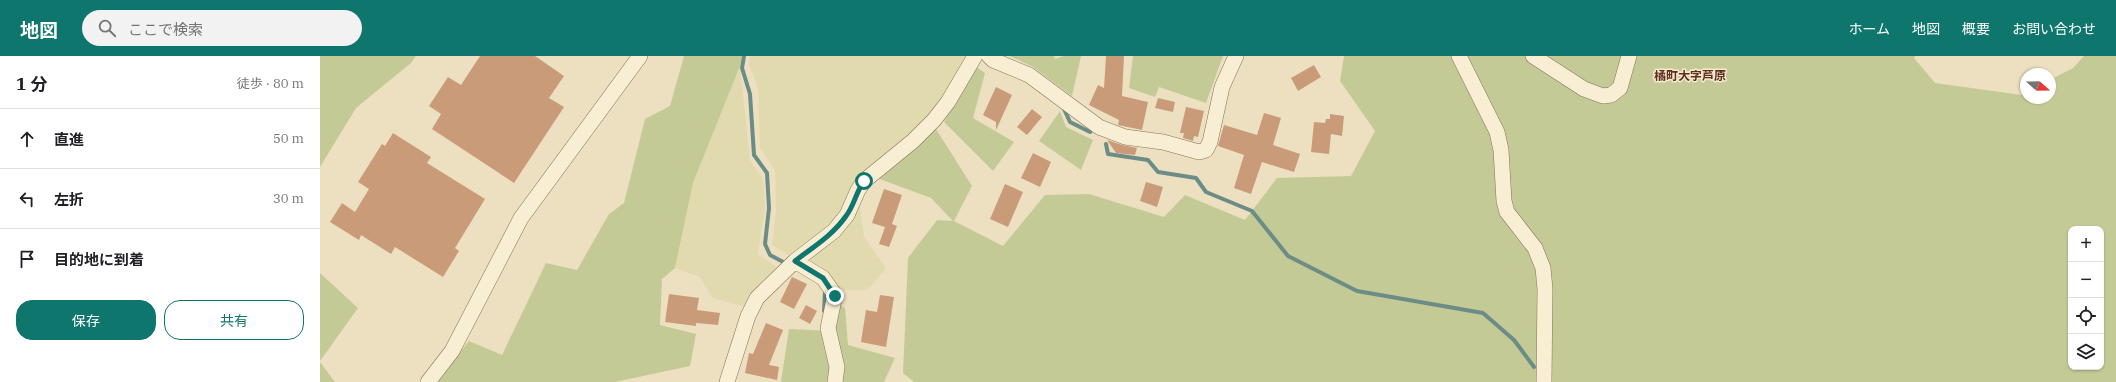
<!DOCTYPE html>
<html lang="ja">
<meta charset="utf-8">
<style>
:root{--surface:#fff;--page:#f2f2f2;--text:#202124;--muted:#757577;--line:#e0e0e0;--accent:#0f766e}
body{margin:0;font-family:"IBM Plex Serif","Noto Sans JP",serif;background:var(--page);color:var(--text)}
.controls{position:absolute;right:12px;bottom:12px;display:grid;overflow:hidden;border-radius:8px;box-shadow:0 1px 3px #0004}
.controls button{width:36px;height:36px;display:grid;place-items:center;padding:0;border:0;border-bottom:1px solid var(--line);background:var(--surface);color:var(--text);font:20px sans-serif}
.compass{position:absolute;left:1700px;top:12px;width:36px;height:36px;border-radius:50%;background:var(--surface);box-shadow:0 1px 3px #0004;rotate:110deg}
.stop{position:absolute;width:12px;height:12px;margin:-9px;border:3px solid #0f766e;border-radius:50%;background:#fff}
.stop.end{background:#0f766e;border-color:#fff;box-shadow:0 1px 4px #0008}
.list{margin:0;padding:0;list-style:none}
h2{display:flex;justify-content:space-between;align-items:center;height:52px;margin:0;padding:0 16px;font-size:17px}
h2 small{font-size:13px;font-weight:400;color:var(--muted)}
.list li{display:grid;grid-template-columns:26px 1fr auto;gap:12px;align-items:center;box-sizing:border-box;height:60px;padding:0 16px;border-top:1px solid var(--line)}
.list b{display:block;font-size:15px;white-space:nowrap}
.list em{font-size:13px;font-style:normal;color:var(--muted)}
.actions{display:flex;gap:8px;padding:12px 16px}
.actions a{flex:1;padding:9px 0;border:1px solid var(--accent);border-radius:16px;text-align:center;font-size:14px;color:var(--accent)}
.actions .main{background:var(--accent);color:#fff}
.icon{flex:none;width:22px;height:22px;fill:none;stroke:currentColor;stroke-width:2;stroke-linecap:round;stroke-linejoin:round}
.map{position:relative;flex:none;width:1796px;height:326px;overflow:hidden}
header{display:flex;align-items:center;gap:24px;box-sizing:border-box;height:56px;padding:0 20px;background:var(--accent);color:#fff}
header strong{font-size:19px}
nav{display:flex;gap:22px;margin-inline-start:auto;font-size:14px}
.search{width:280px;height:36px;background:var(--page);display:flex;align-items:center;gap:10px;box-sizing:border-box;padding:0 14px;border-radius:22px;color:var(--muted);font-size:15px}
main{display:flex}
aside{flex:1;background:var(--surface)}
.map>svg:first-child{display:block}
.farmland{fill:#e2daaf}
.green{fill:#c4ca96;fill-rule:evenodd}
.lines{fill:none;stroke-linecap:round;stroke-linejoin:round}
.stream{stroke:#6b8d85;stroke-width:4}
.building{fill:#ca9b78}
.minor-casing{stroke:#867159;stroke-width:16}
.minor{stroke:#f8eed4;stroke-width:15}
.route{stroke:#0f766e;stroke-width:5}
.labels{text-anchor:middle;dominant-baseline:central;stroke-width:3;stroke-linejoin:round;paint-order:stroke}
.quarter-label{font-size:12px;font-weight:bold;fill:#612d1e;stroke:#f4ead1}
</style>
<header>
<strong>地図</strong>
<div class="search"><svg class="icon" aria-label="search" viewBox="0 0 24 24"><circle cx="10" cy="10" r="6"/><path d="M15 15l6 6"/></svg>ここで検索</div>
<nav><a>ホーム</a><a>地図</a><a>概要</a><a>お問い合わせ</a></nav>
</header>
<main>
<aside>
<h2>1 分<small>徒歩 · 80 m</small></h2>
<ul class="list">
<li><svg class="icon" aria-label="ahead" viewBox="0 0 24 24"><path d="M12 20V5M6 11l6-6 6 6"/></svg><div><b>直進</b></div><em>50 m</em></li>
<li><svg class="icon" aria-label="left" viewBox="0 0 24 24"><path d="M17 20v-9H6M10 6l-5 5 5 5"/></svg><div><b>左折</b></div><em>30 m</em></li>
<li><svg class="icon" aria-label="arrive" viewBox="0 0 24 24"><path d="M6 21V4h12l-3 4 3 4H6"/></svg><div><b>目的地に到着</b></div></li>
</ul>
<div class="actions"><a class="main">保存</a><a>共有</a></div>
</aside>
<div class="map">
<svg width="1796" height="326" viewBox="0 0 1796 326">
<rect width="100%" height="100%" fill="#ede0c1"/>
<path class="farmland" d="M430,0H645L612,59L534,124L516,165L471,200L452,189L456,154L455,114L440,92L438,32L429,9Z
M420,10L430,104L443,123L445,153L438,198L458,212L427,251L392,242L380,221L355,212L373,127Z
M539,144L544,181L566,212L548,234H516L487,203L524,176Z"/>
<path class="green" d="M0,0H96L91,7L36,52L0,111Z
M364,0H422L420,10L373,127L355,212L342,223L340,269L376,278L370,310L295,326H116L149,285L182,299L226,207L257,214L289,158L304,147L325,63L350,50Z
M690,0H734L735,3L744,0H761L752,40L713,11Z
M813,0H903L886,47L839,31L835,41L809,32Z
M1024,0H1595L1594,2L1615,27L1702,39L1706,37V42H1730V24L1753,12L1764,0H1796V326H594L583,317L588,202L617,164L633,165L611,142L557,122L616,73L652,130L634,165L683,190L725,139L769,138L844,161L865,139L925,164L957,122L1031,120L1055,75L1020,25ZM1751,173H1781V311H1751Z
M655,10L665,17L653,62L694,86L673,115L624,66Z
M740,55L746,71L773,84L761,114L719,85Z
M0,217L38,252L0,305Z
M518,248L525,252L528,289L575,302L564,326H461L469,273L512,275Z
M0,306L15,326H0Z"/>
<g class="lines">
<path class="stream" d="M424,0L422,12L430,38L434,99L447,117L449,152L445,188L450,199L467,208
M744,53L750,66L770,76
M786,88L788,98L828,104L838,116L876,122L886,136L932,155L968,200L1037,235L1163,257L1194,284L1214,311
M504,255L505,236"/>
</g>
<path class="building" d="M160,0H215L244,20L229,42L244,51L194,127L112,73L121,58L109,50L128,21L141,29Z
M786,0H804L802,40L828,46L822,74L798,69L799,64L769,49L778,29L784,32Z
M994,9L1001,21L978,35L971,22Z
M676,31L692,39L676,74V66L663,59Z
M838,42L855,46L853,56L835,52Z
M866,51L884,55L878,81L874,80L873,85L863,82L864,77H860Z
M712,53L722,61L707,79L697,71Z
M944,57L961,62L953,89L980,98L974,116L942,106L931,138L914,132L924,99L898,90L904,69L937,79Z
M1010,58L1024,60L1022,80L1011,78L1009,98L991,96L994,66L1005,67L1006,63H1010Z
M73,77L111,101L107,107L165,143L135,192L139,195L123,221L75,191L71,198L41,179L39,184L10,166L22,147L35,156L49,133L38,126L62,88L65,90Z
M787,84L802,89L817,92L815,99L796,97Z
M713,97L731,106L720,131L701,122Z
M826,126L843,131L837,151L820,145Z
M685,128L703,136L688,171L670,163Z
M564,133L582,139L572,168L577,170L569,191L559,188L565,171L552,167Z
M472,221L487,228L474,253L460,246Z
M349,238L379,242L377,254L400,257L398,269L376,267V270L345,266Z
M560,239L574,241L566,291L541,286L546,254L557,256Z
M486,249L497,255L490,268L479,262Z
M446,267L463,274L449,309L459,311L457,324L425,317L429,297L433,298Z"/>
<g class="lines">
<defs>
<path id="minor" d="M669,0L673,4L709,19L779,71L805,81L843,86L879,96L886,94L890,86L902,31L916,0
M1139,0L1177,76L1181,94L1184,145L1187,156L1215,192L1223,212L1225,233L1224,326
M1213,0L1264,33L1283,40L1291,39L1300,32L1309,0
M475,205L503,222L515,239L508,272L517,311L515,326
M108,326L132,295L201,162L320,0
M407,326L428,260L437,242L475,205L514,175L527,159L538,134L544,125L593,85L614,64L628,46L655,0"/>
</defs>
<use href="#minor" class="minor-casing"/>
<use href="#minor" class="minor"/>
</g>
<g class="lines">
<path class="route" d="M515,240L503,222L475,205C493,191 513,179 526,160C534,150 536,136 544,125"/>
</g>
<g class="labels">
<g class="quarter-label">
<text x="1370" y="19">橘町大字芦原</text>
</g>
</g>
</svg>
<div class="controls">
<button>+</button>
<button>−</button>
<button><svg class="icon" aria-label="locate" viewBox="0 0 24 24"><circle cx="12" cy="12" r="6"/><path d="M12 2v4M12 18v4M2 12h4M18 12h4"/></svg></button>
<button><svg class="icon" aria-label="layers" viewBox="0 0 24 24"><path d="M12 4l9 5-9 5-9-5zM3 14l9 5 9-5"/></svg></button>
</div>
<svg class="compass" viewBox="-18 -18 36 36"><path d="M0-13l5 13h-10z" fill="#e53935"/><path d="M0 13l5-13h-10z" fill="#757577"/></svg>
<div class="stop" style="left:544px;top:125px"></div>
<div class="stop end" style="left:515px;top:240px"></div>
</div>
</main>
